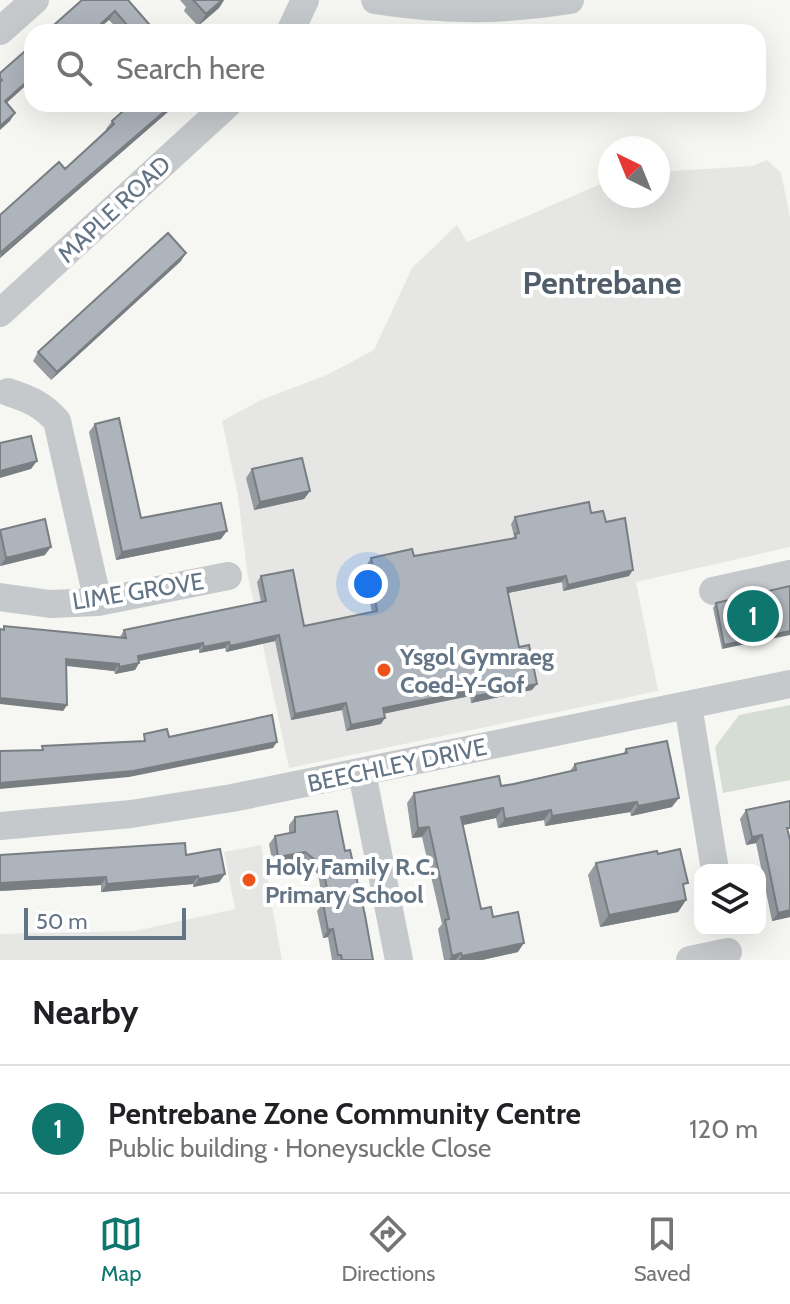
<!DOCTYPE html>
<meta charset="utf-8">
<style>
:root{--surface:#fff;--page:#f6f6f6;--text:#202124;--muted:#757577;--line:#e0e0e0;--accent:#0f766e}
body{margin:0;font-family:Cabin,sans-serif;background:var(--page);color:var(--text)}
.controls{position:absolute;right:24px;bottom:24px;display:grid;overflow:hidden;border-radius:16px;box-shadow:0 8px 32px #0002}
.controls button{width:72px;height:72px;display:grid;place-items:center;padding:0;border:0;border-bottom:2px solid var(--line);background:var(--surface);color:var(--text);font:40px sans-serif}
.compass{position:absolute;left:598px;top:136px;width:72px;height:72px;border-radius:50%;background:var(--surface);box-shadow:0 8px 32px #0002;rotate:317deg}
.scale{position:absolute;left:24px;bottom:20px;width:162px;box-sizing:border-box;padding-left:8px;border:4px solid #637485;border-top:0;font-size:22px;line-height:28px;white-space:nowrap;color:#637485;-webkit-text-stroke:6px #fff;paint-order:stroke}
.you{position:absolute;left:368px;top:584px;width:28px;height:28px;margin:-20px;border:6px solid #fff;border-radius:50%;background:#1a73e8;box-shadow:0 0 0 12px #1a73e833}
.badge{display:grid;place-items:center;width:52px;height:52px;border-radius:50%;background:var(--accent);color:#fff;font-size:26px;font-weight:700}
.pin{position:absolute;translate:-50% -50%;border:4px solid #fff;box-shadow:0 2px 8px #0006}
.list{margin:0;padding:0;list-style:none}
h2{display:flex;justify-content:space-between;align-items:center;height:104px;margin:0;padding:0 32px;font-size:34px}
h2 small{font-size:26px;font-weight:400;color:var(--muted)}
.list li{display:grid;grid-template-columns:52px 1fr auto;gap:24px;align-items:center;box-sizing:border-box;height:128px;padding:0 32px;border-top:2px solid var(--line)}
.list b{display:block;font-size:30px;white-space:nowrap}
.list p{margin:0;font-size:26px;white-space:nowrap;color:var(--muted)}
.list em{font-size:26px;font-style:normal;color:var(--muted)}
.icon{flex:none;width:44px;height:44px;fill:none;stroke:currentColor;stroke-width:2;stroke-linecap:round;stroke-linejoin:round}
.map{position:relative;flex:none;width:790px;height:960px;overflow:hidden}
.search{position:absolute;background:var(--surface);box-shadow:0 8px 32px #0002;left:24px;right:24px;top:24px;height:88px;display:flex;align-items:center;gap:20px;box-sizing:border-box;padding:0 28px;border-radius:24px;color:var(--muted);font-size:30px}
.sheet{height:232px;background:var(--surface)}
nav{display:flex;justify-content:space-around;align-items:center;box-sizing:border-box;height:112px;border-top:2px solid var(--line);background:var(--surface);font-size:22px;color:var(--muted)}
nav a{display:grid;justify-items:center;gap:4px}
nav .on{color:var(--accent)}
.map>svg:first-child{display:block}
.built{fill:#e6e7e5}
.green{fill:#d6ded3}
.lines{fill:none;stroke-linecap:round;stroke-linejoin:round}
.minor{stroke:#c5c9cc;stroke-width:28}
.wall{fill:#959ba1}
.shaded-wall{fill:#797e83}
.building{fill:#adb4bb;stroke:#797e83;stroke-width:2}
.poi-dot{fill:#ee5419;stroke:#fff;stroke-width:3}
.labels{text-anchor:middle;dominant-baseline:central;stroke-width:8;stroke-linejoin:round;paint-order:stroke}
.street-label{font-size:24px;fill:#637485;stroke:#fff}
.poi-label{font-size:24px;font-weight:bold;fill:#637485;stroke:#fff;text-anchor:start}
.district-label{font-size:32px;font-weight:bold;fill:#515e6a;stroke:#fff}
</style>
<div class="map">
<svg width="790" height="960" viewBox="0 0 790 960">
<rect width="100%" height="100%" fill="#f6f6f2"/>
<path class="built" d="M767,160L781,173L790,218V547L636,582L658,691L289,768L247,571L238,496L222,421L261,400L327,375L374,350L412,268L457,225L467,242L610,180V196H658V172L752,166Z
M261,845L282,960H0V934L135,931L235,909L224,852Z"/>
<path class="green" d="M790,705V780L723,793L715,747L739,715Z"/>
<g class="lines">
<path class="minor" d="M375,0C441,11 504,11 570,0
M0,31L35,0
M290,32L305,0
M0,313L228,104
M8,392C29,399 42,404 57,421L98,602
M713,591L790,574
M0,597L50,604L98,602L228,576
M688,705L715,870
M362,773L399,960
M0,826L131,814L232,798L790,684
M690,960L728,952"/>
</g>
<path class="wall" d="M128,0L156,32H120L109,20L46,32Z
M180,0H224L219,8L198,26L184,11L186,7Z
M177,104L0,258V215L65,169L107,131L106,129L112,121Z
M181,261L51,380L33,361L38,352Z
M95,424L141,518L221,539L116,560L89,432Z
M252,469L310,491L304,499L254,510L246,478Z
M591,513L606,522L629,576L563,591L562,582L508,593L519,647L532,690L471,703L470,696L384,713L381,724L346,731L342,710L291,720L275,641L226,652L225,648L199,653V649L139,661V663L135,670L115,674L114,671L66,666L67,705L63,711L2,630L4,626L120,637L124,630L261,602L257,582L261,576L304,626L372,612L368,594L372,589L367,564L371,558L414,556L512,539L514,536L511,524L515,517Z
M0,530L45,555L0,566Z
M790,586L722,649L713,608L716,603Z
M626,749L672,807L631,816L630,812L545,826L544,820L498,828L496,818L463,825L481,909L493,917L518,952L482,960H444L438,929L442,924L422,837L412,838L407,803L414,793L501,786L570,771L575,764L623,754Z
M746,810L790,835H789L790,917L772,921L756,843L746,845L740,819Z
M295,817L345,851L373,960H332L328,937L323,938L317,911L323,903L318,874L300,860L273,865L269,844L275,836L289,833V825Z
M658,854L684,888L686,900L678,912L600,927L588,875L596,863Z
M186,855L225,874L219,882L193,887V884L101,892V885L0,891Z"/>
<path class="shaded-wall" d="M222,0H224L219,8L198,26L206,14Z
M115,11L109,20L95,32H92Z
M32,77V80L0,109L5,101Z
M173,104H177L0,258L1,254Z
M15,113L10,121L0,130V126Z
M186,253L181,261L51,380L57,372Z
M37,461L31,469L0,478V471Z
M310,491L304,499L254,510L260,502Z
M227,531L221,539L116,560L122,552Z
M51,547L45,555L0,566L6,558Z
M633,570L629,576L563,591L568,585Z
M566,576L562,582L503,594L507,588Z
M790,631V635L722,649L724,645Z
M279,635L275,641L226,652L230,646Z
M229,642L225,648L199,653L204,647Z
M203,643L199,649L133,662L138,656Z
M66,659L119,664L114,671L61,665Z
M139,663L135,670L115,674L119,667Z
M537,684L532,690L471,703L476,696Z
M474,690L470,696L378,715L383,708Z
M0,698L67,705L63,711L0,704Z
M346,703L342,710L291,720L295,714Z
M385,718L381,724L346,731L351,725Z
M277,742L273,748L129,777L0,789V783Z
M679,798L672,807L631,816L638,806Z
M637,802L630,812L545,826L552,816Z
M503,808L496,818L454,827L461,817Z
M551,810L544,820L498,828L505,819Z
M429,827L422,837L412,838L418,828Z
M762,835L756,843L746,845L752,837Z
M305,852L300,860L273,865L278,857Z
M225,874L219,882L193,887L199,879Z
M198,876L193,884L101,892L107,884Z
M106,877L101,885L0,891V883Z
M686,900L678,912L600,927L609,915Z
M790,910V917L772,921L778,913Z
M333,929L328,937L323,938L328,930Z
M524,943L518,952L482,960H459L462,956Z
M461,953L456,960H449L452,956Z"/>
<path class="building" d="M82,0H128L156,32H133L115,11L92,32H46Z
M193,0H222L206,14Z
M32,45V77L5,101L15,113L0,126V82L2,80L0,78V73Z
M131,104H173L0,253V215L59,162L65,169L114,124L112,121Z
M168,233L186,253L57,372L38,352Z
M119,418L141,518L221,503L227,531L122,552L95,424Z
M31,436L37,461L0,471V443Z
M302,458L310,491L260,502L252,469Z
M589,502L591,513L603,511L606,522L625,518L633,570L568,585L566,576L507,588L519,647L529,645L537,684L476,696L474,690L383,708L385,718L351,725L346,703L295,714L279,635L230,646L229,642L204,647L203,643L138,656L139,663L119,667V664L66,659L67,705L0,698V629L4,630V626L126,638L124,630L266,601L261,576L293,570L304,626L377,611L373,588L377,587L371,558L412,549L414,556L516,538L515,534L519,533L515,517Z
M45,519L51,547L6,558L0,530Z
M790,586V631L724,645L716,603Z
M272,715L277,742L133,771L0,783V751L43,750L42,746L145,741L144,734L167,729L169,737Z
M667,741L679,798L638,806L637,802L552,816L551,810L505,819L503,808L461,817L481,909L491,907L493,917L518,912L524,943L462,956L461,953L452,956L445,920L449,919L429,827L418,828L414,793L499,776L501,786L514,784L576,770L575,764L627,753L626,749Z
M790,801V828H787L790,840V910L778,913L762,835L752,837L746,810Z
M337,811L345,851L350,850L365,915L373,960H342L341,955H338L333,929L328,930L323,903L329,901L323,866L305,852L278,857L275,836L295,832V817Z
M185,843L186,855L220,849L225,874L199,879L198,876L107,884L106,877L0,883V855Z
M680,849L688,883L683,884L686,900L609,915L596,863L657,851L658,854Z"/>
<g class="poi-dot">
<circle cx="384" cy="670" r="8"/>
<circle cx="249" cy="880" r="8"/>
</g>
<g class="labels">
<g class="street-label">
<text transform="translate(114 209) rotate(-43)">MAPLE ROAD</text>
<text transform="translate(138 591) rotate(-9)">LIME GROVE</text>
<text transform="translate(397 765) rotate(-12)">BEECHLEY DRIVE</text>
</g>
<g class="poi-label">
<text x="400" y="656">Ysgol Gymraeg<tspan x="400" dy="28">Coed-Y-Gof</tspan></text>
<text x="265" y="866">Holy Family R.C.<tspan x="265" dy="28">Primary School</tspan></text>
</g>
<g class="district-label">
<text x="602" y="282">Pentrebane</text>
</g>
</g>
</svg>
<div class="controls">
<button><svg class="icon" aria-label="layers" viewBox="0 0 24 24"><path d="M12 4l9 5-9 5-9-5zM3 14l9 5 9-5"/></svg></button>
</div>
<svg class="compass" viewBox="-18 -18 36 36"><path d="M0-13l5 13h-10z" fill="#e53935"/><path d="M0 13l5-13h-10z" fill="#757577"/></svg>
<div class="scale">50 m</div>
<div class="you"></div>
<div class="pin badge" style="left:753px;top:616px">1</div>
<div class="search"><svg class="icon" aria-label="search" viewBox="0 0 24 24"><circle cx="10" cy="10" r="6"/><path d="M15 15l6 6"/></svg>Search here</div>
</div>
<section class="sheet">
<h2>Nearby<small></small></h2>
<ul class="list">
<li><span class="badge">1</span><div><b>Pentrebane Zone Community Centre</b><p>Public building · Honeysuckle Close</p></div><em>120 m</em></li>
</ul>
</section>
<nav>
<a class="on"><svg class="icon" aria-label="map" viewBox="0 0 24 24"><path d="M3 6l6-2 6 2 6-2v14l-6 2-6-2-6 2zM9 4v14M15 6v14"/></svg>Map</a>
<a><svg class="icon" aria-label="directions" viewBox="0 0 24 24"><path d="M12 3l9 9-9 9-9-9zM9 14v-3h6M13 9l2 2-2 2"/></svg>Directions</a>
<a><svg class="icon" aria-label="saved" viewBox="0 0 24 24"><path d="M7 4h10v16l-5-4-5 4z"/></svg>Saved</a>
</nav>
